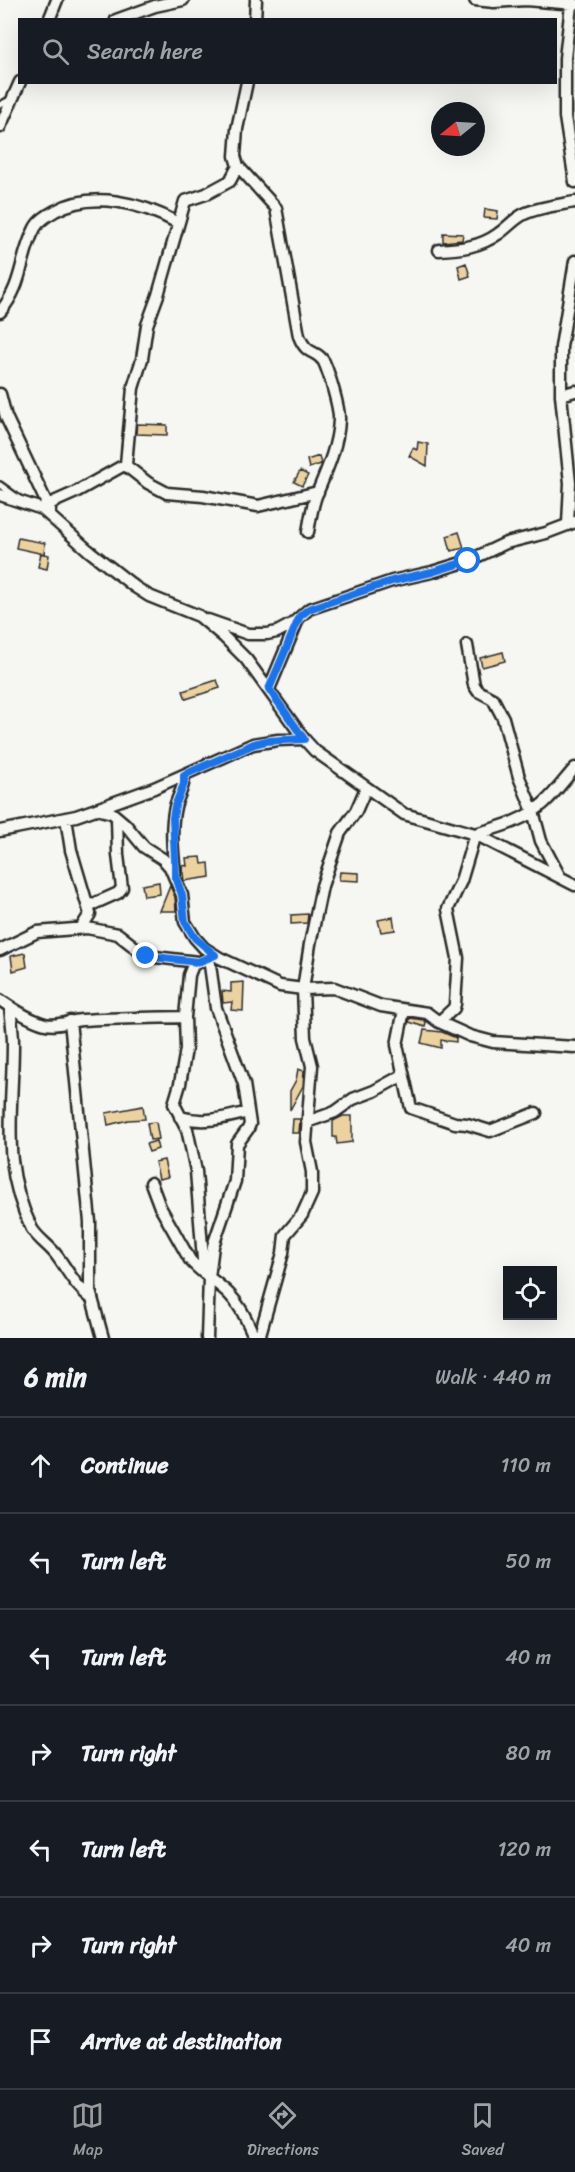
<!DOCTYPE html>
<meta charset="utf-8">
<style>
:root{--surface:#171b24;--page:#20242c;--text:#f1f3f6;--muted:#9ea1a6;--line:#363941;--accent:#98999b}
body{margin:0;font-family:Sriracha,sans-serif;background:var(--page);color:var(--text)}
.controls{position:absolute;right:18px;bottom:18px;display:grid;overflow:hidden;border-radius:0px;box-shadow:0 6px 24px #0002}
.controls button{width:54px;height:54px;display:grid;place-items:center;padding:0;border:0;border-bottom:2px solid var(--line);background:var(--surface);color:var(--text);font:30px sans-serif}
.compass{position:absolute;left:431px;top:102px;width:54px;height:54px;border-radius:50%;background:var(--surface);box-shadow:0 6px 24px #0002;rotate:252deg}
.stop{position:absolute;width:18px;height:18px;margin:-14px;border:4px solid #1a73e8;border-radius:50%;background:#fff}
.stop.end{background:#1a73e8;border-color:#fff;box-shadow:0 2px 6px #0008}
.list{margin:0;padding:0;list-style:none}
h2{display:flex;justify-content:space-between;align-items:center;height:78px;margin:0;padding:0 24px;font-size:26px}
h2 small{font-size:20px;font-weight:400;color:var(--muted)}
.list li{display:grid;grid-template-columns:39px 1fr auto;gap:18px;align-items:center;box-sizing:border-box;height:96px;padding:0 24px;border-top:2px solid var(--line)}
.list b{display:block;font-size:22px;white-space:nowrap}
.list em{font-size:20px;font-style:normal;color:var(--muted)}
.icon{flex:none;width:33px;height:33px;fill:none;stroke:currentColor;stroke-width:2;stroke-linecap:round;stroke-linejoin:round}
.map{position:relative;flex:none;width:575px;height:1338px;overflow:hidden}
.search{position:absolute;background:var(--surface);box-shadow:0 6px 24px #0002;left:18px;right:18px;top:18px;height:66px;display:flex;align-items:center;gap:15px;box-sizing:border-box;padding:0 21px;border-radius:0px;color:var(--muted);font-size:22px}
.sheet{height:750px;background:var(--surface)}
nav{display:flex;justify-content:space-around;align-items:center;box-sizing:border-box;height:84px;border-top:2px solid var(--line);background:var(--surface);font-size:16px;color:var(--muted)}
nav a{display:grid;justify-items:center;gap:3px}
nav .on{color:var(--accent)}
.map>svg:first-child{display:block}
.building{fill:#ecd2a1;stroke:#2b2b2b;stroke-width:1.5}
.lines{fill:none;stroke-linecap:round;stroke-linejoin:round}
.lane-casing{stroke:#2b2b2b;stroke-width:10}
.street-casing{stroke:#2b2b2b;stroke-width:15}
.lane{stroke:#f6f6f2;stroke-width:5}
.street{stroke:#f6f6f2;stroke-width:10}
.route{stroke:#1a73e8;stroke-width:8}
</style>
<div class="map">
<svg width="575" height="1338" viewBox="0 0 575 1338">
<rect width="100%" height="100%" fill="#f6f6f2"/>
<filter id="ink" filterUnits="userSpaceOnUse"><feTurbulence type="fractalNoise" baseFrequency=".0167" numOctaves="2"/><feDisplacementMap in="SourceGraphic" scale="12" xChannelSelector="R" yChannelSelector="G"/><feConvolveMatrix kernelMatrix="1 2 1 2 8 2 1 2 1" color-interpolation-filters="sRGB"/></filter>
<g filter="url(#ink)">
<path class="building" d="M485,209L498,211L497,219L484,218Z
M443,233L463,234L462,240L443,242Z
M466,263L470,276L461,279L458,266Z
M137,424L167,425V435L136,434Z
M418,442L428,444L427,466L409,456L413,448L417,450Z
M319,456L321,464L309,468L307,460Z
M300,471L308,475L302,486L294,482Z
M459,532L464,548L451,551L447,536Z
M18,538L45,543L44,554L16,548Z
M41,553L49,555L47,569L38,567Z
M503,652L505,661L482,667L480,658Z
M217,680L220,688L186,699L183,691Z
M201,857L202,864L209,863L210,877L184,881L182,865L187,866L186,858Z
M340,872L359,873V881L339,880Z
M159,882L160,894L144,896L142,885Z
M170,886L175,897L176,911H160Z
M308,914L307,923L291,924V915Z
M393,917L395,930L381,932L378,920Z
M25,953L27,967L13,971L11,956Z
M244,982L243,1011L231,1010L232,1002L223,1003L222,991L231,992V983Z
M410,1018L424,1020L426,1022L425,1027L409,1022Z
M424,1030L442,1032L456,1038V1042L441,1040V1048L421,1043Z
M298,1069L304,1071L303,1086L290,1110V1091L296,1080Z
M143,1106L145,1119L128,1120L108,1125L106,1113Z
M343,1116H352V1142L337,1144L336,1137H333V1121Z
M293,1119H300L299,1133H292Z
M156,1122L159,1139L150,1140L147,1123Z
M156,1141L158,1149L149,1152L146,1144Z
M164,1160L168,1177L159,1179L155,1162Z"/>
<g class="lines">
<defs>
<path id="lane" d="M0,105L10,100
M0,485L18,498"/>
<path id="street" d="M475,0L494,2L526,0L575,4
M571,5L565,58V117L575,182
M49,20L57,0
M116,20L155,6L183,0
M255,20L256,0
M247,82L237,129L235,156L238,166L276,208L299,336C307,357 317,349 324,362C329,373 340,409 339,420C338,446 326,472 316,496C312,507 310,521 308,532
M0,127L20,82
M439,250C460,249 480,247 498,234C507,228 514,219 524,214C539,207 559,205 575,202
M0,312C24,284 19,258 35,228C39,220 48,215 55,211C93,190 142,203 178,223
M0,394L6,417L50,510
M561,395L575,391
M125,465L148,483L167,493L203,496L258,506L318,492
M0,495L42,509L88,550L135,587L149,596L199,616L224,637L246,659L304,739L315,751L404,814L475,834L575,885
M47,505L74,493L126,464L133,388L142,359L147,325L158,295L185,201L206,194L230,181L238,166
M568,524L570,483L561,395V347L575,261
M208,620L248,634H267L277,632L292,624L309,609L392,581L432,572L468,561L506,543L546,533L575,522
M467,645L474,685L478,691L493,699L503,718L519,777L533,811L541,841L560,877
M269,689L297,622
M96,809L112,813L125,824L144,847L163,859L170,867L182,895L185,922L195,938L204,948L220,958L280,986L303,989L334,988L381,1006L427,1013L439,1022L470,1036L493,1042L575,1047
M66,818L71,850L90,914L81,928
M0,831L76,816L96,809L154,788L253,744L278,740L304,739
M175,874C173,853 170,828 175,807C178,795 185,787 184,775
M89,906L118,893L122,888L118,855L117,818
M0,950L37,932L87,928L118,934L146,956L198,962
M0,1000C13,1009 30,1020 45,1024C58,1027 69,1021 82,1020C116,1018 151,1018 185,1017
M10,1007C11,1019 13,1031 13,1043C13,1113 0,1164 32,1229C39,1240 50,1246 57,1256C69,1272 74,1285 91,1298
M404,1010L397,1045L411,1108L455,1123L467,1124L490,1131L536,1113
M70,1021L90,1222V1291L103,1338
M439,1022L454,1008L455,1004L458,958L448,909L461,881L475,834C500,827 524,821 544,803C555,793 565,779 575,768
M180,1117C204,1124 225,1118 248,1112
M307,1122L335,1112L353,1099L374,1091L403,1075
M151,1183L160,1207L190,1260C201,1273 217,1282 229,1294C242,1307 247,1322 255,1338
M204,1272L196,1171L187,1129L174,1104L180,1084L186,1049L185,1017L189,975L193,965L215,955
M207,1338L209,1277L213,1246L235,1181L237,1144L248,1129L250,1124L244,1084L216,1008L209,958
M259,1338L283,1253L285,1235L302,1215L312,1193V1172L306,1142L312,1066L305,1038L303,989L310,944L322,886L340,833L356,811L366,788"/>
</defs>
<use href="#lane" class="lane-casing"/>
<use href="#street" class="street-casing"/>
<use href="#lane" class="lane"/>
<use href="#street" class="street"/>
</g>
</g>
<g class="lines" filter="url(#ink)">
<path class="route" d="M146,956L198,962L215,955L195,938L185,922L182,895L176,878L173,818L175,806L184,784V775L254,744L266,741L304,739L269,689L300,616L309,609L392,581L432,572L468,561"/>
</g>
</svg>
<div class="controls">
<button><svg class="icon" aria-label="locate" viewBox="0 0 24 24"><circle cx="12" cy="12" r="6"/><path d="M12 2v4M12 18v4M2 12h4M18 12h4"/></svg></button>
</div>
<svg class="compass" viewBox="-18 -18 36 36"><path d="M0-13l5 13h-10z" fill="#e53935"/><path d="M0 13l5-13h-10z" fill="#9ea1a6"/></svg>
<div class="stop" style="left:468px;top:561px"></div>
<div class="stop end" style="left:146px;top:956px"></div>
<div class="search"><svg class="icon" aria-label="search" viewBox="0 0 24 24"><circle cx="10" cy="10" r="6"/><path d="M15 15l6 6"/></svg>Search here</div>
</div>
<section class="sheet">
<h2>6 min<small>Walk · 440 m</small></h2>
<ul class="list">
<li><svg class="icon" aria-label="ahead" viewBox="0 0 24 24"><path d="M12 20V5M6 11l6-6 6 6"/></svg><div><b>Continue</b></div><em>110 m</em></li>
<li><svg class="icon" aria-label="left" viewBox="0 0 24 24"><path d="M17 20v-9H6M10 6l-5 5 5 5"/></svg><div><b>Turn left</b></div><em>50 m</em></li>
<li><svg class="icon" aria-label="left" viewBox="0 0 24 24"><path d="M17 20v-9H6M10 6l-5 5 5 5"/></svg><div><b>Turn left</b></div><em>40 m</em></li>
<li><svg class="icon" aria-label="right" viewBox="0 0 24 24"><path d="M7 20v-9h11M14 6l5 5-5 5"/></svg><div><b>Turn right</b></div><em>80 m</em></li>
<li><svg class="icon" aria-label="left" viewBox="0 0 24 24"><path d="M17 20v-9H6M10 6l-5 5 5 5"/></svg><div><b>Turn left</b></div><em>120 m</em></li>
<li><svg class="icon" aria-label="right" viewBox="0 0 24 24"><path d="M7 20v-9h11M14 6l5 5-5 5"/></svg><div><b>Turn right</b></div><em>40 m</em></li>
<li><svg class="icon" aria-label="arrive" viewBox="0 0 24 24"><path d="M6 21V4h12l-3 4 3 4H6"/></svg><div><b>Arrive at destination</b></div></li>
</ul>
</section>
<nav>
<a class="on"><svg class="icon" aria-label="map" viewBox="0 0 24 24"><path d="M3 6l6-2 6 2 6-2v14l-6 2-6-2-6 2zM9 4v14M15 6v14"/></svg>Map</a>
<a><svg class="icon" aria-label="directions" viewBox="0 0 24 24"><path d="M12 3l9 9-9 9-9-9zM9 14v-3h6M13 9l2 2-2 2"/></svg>Directions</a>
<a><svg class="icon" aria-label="saved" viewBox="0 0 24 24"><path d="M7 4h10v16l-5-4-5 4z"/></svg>Saved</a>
</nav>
